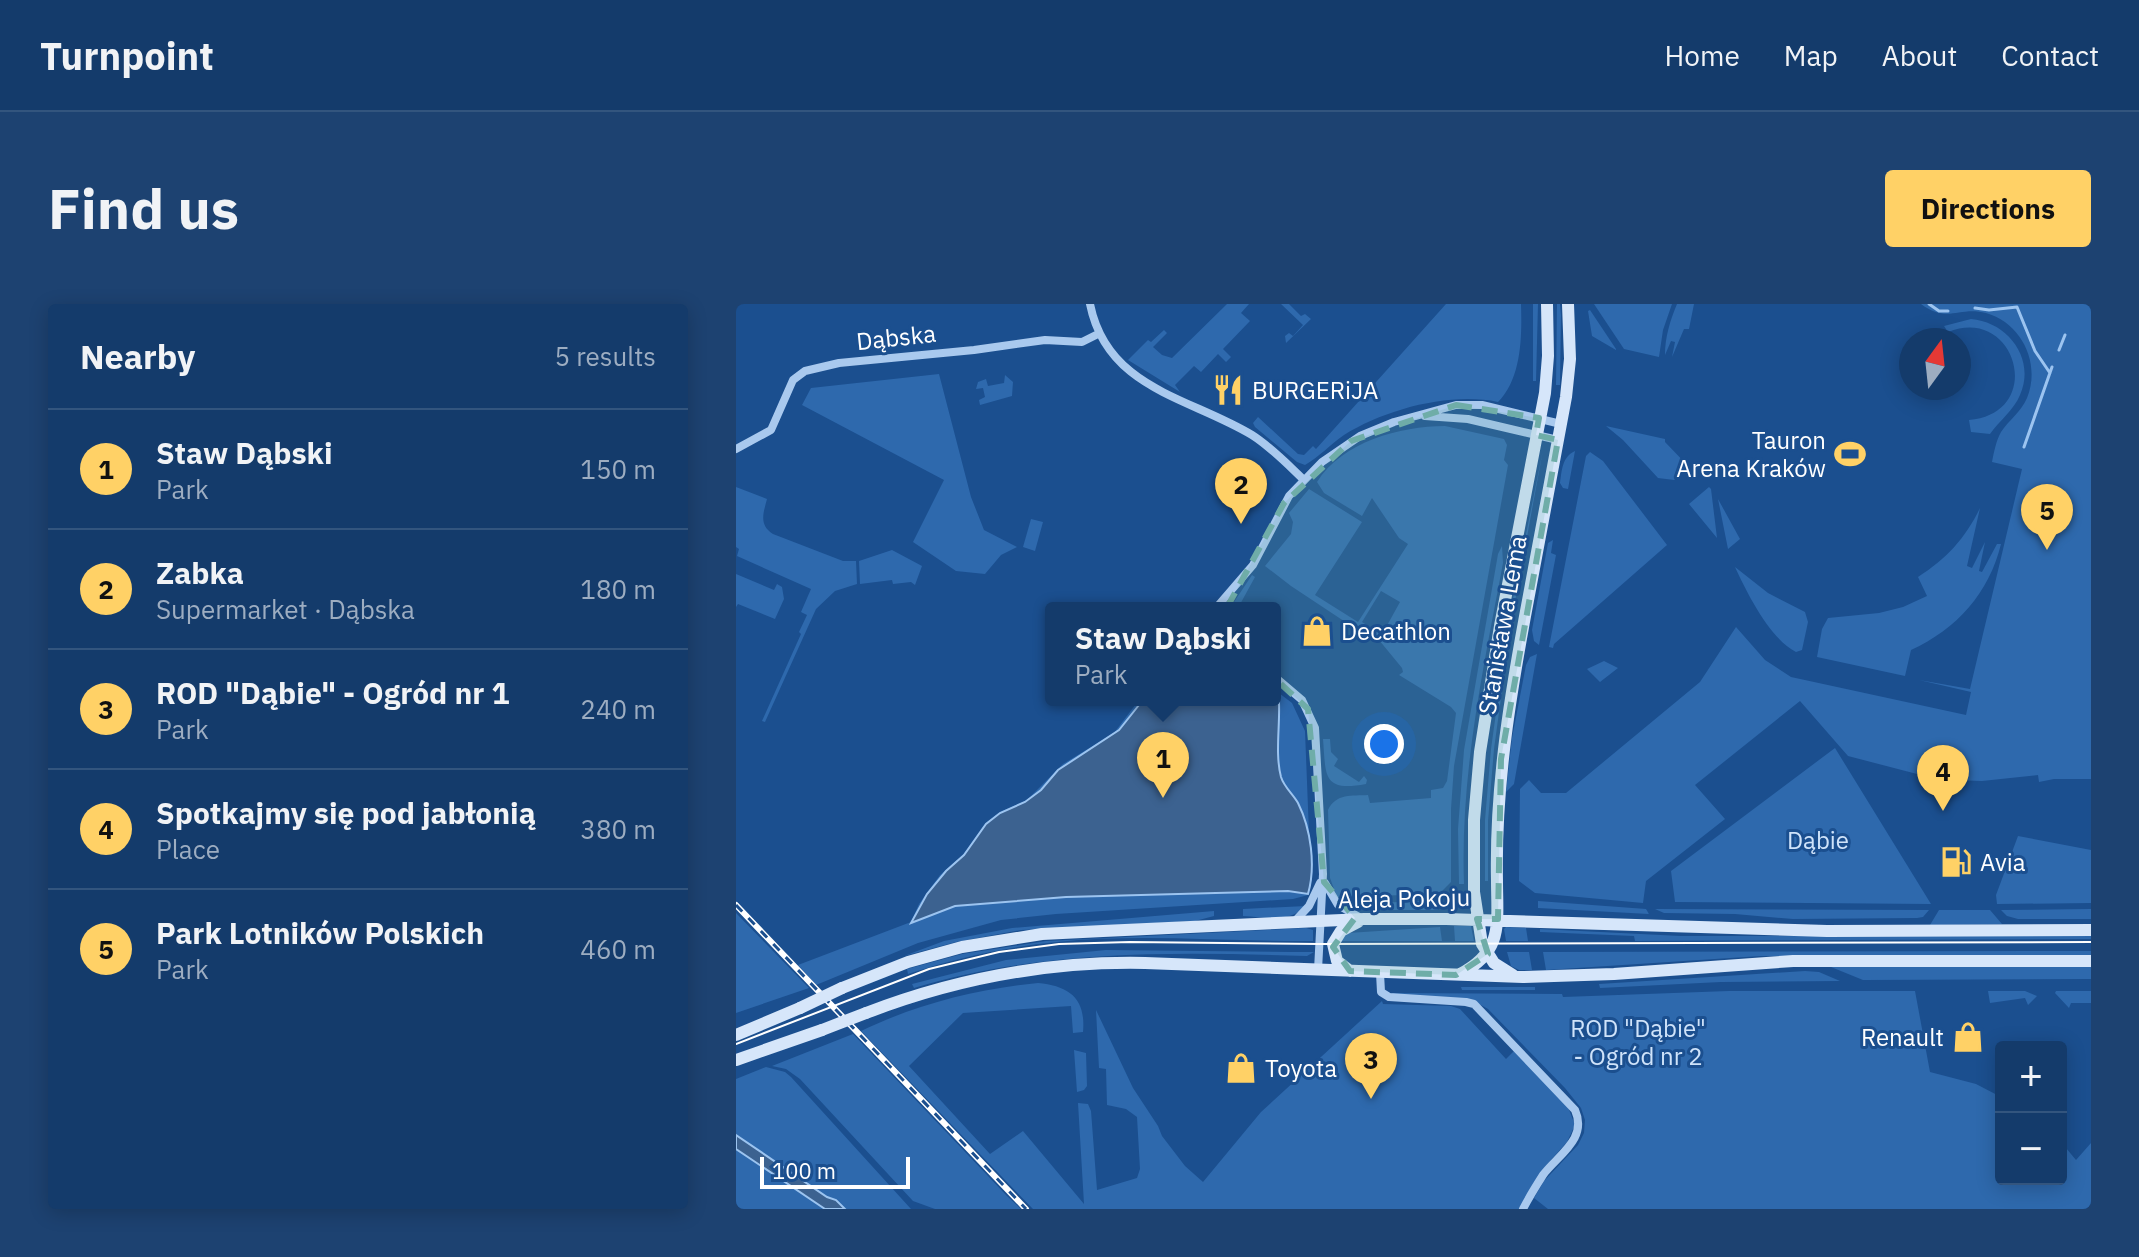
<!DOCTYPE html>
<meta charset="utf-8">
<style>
:root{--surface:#143b6b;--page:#1d4271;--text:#f1f3f6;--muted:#9dadc1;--line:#33557e;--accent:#ffd166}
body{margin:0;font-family:"IBM Plex Sans",sans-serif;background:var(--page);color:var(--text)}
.controls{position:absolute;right:24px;bottom:24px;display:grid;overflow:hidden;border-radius:8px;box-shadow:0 4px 20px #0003}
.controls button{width:72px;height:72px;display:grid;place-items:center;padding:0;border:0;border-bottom:2px solid var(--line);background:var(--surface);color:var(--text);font:40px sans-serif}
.compass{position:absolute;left:1163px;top:24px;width:72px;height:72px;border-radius:50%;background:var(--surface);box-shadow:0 4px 20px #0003;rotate:15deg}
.scale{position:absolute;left:24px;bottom:20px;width:150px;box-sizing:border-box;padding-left:8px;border:4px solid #fff;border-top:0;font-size:22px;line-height:28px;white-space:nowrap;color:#fff;-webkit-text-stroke:6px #1b4f8f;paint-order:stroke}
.you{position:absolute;left:648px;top:440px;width:28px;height:28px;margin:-20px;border:6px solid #fff;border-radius:50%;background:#1a73e8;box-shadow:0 0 0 12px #1a73e833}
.badge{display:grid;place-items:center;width:52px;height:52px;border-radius:50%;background:var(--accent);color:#111;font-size:26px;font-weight:700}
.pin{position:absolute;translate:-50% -66px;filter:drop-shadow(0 2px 4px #0008)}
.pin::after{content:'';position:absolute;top:42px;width:28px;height:24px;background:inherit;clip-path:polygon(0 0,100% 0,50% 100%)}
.popup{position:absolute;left:309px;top:298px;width:236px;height:104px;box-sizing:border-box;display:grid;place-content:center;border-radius:8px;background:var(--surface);filter:drop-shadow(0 2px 6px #0005);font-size:26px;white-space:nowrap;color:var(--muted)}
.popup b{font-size:30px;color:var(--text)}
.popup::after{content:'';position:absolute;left:50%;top:100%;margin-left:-16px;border:16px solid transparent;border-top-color:var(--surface)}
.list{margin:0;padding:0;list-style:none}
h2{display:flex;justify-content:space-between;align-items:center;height:104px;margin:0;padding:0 32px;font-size:34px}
h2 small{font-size:26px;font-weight:400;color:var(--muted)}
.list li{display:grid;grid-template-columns:52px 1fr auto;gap:24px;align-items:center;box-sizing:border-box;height:120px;padding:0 32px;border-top:2px solid var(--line)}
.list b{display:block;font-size:30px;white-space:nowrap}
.list p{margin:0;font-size:26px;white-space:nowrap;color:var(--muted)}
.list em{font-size:26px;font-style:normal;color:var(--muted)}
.map{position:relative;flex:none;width:1355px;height:905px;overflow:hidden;border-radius:8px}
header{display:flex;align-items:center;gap:48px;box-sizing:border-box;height:112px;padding:0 40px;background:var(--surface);border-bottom:2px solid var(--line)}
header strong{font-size:38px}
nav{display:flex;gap:44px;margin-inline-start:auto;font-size:28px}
.intro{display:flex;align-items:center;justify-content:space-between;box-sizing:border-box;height:192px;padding:0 48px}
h1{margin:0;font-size:56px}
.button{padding:20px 36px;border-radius:8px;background:var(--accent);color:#111;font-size:28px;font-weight:700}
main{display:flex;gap:48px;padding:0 48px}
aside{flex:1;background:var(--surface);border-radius:8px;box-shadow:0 4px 20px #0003}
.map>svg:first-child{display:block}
.green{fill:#2e69ad}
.water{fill:#3c6290;stroke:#9cc4f0;stroke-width:2}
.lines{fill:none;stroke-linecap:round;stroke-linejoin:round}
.stream{stroke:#9cc4f0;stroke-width:3}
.minor{stroke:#a9c9ee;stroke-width:8}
.secondary{stroke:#d6e6fa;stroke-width:12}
.tram{stroke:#fff;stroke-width:2}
.rail-casing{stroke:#fff;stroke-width:6}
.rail{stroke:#1b4f8f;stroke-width:3;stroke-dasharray:9;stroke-linecap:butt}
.secondary-bridge{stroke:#d6e6fa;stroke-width:12}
.marked{fill:#6fada8;fill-opacity:0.2;stroke:#6fada8;stroke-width:6;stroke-dasharray:16 10;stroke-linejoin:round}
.labels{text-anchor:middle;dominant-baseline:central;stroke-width:6;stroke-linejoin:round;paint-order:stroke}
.street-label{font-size:24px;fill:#fff;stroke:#1b4f8f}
.poi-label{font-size:24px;fill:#fff;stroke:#1b4f8f;text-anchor:start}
.park-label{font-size:24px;fill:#cfe3fa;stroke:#1b4f8f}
</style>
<header>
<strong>Turnpoint</strong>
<nav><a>Home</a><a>Map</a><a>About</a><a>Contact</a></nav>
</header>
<div class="intro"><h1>Find us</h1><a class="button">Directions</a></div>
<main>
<aside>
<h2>Nearby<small>5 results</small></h2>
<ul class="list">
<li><span class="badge">1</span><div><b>Staw Dąbski</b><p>Park</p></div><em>150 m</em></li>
<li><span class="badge">2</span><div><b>Zabka</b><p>Supermarket · Dąbska</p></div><em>180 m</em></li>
<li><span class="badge">3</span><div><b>ROD &quot;Dąbie&quot; - Ogród nr 1</b><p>Park</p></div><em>240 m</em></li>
<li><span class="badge">4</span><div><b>Spotkajmy się pod jabłonią</b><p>Place</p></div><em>380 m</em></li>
<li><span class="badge">5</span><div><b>Park Lotników Polskich</b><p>Park</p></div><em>460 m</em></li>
</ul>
</aside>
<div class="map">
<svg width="1355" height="905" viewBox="0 0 1355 905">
<rect width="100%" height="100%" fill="#1b4f8f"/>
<path class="green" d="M491,0H513L505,9L514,17L487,45L495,53L490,58L482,50L465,68L458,62L439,81L444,88L392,56L412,36L415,38L428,26L431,29L417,43L426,51L436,54Z
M545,0H553L565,12L569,10L575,15L550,39L549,32L553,29L557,32L567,21Z
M710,0H785C786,31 786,74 762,98C714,88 650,105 608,131C595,140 583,153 569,161L561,158L519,123L517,119L522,113L562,150L568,151L577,142L580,145Z
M797,0H802L800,77H797Z
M821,0H824L825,11L824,81H820Z
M858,0H936L927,26L923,53L888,45Z
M941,0H958L953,25H948L936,53L939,38L935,37L929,51C929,33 934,17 941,0Z
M1185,0H1355V475H1318L1303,478L1302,471L1246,477L1217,476L1181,470L1112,452L1064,397L959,481L989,515L910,577L907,599L799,589L783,577L784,485L793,476L805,489H830L964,378L1000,323L1029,356L1055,373L1230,411L1235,388L1183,376L1234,385L1286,165L1256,158C1258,148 1260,137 1265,128C1273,116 1285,108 1291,94C1305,60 1286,19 1250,9C1222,2 1212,20 1185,0Z
M854,6L880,45V46L856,32L852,7Z
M1235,15C1272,18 1300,55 1284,91C1278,106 1263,117 1254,130L1235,128L1233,116C1311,109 1280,0 1212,28L1208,22Z
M203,70L235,193L248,226L281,243L265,251L249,270L220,267L177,238L208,176L66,101L75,84Z
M269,71L277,78L276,92L244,101L243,96L249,93L247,84L240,85L242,78L250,75L252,82L268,79Z
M709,122L768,135L771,141L768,156L772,161L718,462L715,505V578L703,590L601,593L594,574L592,506C600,489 616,492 632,491L634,499L695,494V486L707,484L711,477L720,409L715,403L663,371L667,368L666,364L643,336L664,298L645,287L626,318L644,329L638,337L555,282L529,262L555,230L557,218L553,209L573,185L626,218L579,291L622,318L672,240L663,234L636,194L626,212L588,189L581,178C606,138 664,122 709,122Z
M870,122L929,135V138L955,165L938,176L922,174L887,136Z
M807,146L776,314L758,445L752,517V577H749V516L755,445L773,314Z
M839,147L832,185L827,184L824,179C826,166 826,153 839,147Z
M854,148L867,157L931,241L818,340L817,344L813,343L850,152Z
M0,183L31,195C27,210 23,221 37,230L107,257H120L121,280L99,287L80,305L29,418L26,417L65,330L63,328L71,311L65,308L75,285L1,252L3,245L0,243Z
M973,183L975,185L981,234L953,200Z
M982,195L1004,235L992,245Z
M1244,204L1231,262L1236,264L1249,238L1243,267L1246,268L1261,240H1265C1253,289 1221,325 1175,346L1169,372L1081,353L1086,325L1092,314L1143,309L1167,303L1191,292L1182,273C1210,255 1229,235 1244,204Z
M295,215L307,218L299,247L287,243Z
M817,236L815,249L820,251L803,341L798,337L796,326L812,239Z
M766,242L767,259C747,366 724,471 728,580H723L722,525L728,446L762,250Z
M156,246L186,262L179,281L175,278L157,280L156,276L124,280L123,257Z
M999,263L1032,289L1069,308L1072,318L1066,346L1060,348C1034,335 1011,289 999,263Z
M0,270L38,286L41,280L46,283L48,295L39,315L2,300L0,303Z
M516,271L519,273L502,304H494Z
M801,350L778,480L770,488L776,434L790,361L794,353Z
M868,357L882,364L864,378L851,365Z
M539,386L556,399L569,427L575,580L572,591L557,595L320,610L265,616L182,639L80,681L62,661L175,618L183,600L204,571L227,551L250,519L264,508L291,496L327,460L378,429L403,396H539Z
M587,435H594L595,448L602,455L598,462L623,478L628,472L631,476L630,480C586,488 590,472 587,435Z
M1099,444L1195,600L939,598L935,567Z
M1282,532L1355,546V599L1261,600L1260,591Z
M700,596L702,606H625L608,601Z
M802,597L910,605L913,610L802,604Z
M570,602C551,620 531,613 507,612V605Z
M919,605L1193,606L1187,613L1181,614L1057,615L999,610L928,609Z
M1355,605V615H1282L1271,612L1265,606Z
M1203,606H1254L1266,620L1194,621Z
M478,607V612L459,617L285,626L220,638L168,652L208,637L276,624Z
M0,609L73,684L0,709Z
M718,622H735L738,637H719Z
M704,623L706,637H602L612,629Z
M770,623L790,624L792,637H770L768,625Z
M570,624L577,626V637C493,638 406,629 321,638C270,643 221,654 172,670L171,665L226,650L310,637Z
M804,625L945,632H1355V635L899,637L898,632L804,628Z
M370,646L555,648H578L571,652C438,648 307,645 178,684L176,680L270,656Z
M1355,647V651L1025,652L810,666L807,648Z
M771,648H793L796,666H783L775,662Z
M1095,663H1355V675L1127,676Z
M1069,667L1083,668L1104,677L985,678L864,684L863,680Z
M302,679C334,682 350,695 347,728L337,729L335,702L227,709L173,762L254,850L287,827L348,900L342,799L352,800L355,807L361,886L401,874L404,865L401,813L390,805L371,801L370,765L363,764L360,706L397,784L422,822L426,832L449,862L467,878L525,808L646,697L647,700L715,702L724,705L770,755L778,747L832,803L839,821L831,838L806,866L783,905H297L125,727C181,700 241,685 302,679Z
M725,683H799V686H726Z
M993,687H1179L1194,768L1240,780L1265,793V875H1325V838L1340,856L1355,839V905H812L798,894L808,877L842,841L848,829L849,816L845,804L829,784L752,705C719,684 686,700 653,689L826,690L827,693Z
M1252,687H1289L1301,692L1292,701L1289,694L1254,699Z
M1320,687H1355V699H1335L1333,704L1319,689Z
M117,730L271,892L285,905H199L177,897L64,775L50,765L36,762Z
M338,746L350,749L351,782L348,786L341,788Z
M30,763L49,768L55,773L175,905H109L100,896L91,893L0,831V775Z
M0,845L89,905H0Z"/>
<path class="water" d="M539,390L543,399C544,423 539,450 545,473C548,483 557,490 562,499C575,525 580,562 572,590L552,587L330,593L219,602L175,619L191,590L210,567L228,551L250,520L264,509L289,498L305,486L322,466L383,426L403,401L414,396H539Z
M0,831L91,893L100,896L109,905H89L0,845Z"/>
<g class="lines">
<path class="stream" d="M1193,0L1203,7H1212
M1239,4L1253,6L1281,3L1299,47L1314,69
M1323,46L1329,31
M1288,143L1316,63"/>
<path class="minor" d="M354,0C371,85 453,93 516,131C535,143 551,160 568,176
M689,112L732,115L822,136
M0,145L35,126L57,76L69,67L103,59L238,46L309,36L346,38L362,30
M480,304L517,261L553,192L586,158L624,132L658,118L720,101H746L825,120
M539,373L566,396L579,424L587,570L582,666
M589,579L602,601L623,613
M559,617L573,602L584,579
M644,669L645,688L653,693L730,698L738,700L839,806C852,835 822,851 807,871C800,882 793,893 787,905"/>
<path class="secondary" d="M614,667L601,657L597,640L605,627L622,618
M724,670C768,647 761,620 761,576C759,480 775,386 793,291C805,225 818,159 830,93L834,55L832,0
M777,671L758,659L746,640L738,588V516L744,448L764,322L809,89L812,52L811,0
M106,684L172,658L226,643L306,630L367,627L628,615H710L1091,627L1355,626
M130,709C221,674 311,657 409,659L787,673L878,670L1057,657H1355
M0,731L64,704
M0,756L86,726"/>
<path class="tram" d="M0,740L193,665L263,648L323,640L394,638L584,640L1355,638"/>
<defs>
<path id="rail" d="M0,601L290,905"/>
</defs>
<use href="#rail" class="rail-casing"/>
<use href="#rail" class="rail"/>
<path class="secondary-bridge" d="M64,704L106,684
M86,726L130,709"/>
</g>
<path class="marked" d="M720,101L803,114L800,131L822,136L765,455L762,615H741L752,650L720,671L614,667L597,643L619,614L588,578L572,405L522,359L481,337L482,320L548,199L615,137Z"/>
<defs>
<symbol id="restaurant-bare" viewBox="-9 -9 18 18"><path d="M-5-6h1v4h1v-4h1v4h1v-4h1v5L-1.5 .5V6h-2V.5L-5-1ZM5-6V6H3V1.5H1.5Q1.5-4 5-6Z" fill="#ffd166" stroke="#1b4f8f" stroke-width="2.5" paint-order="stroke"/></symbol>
<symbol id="stadium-bare" viewBox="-9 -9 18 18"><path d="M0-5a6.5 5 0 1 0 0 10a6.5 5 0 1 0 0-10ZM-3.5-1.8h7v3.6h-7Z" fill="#ffd166" stroke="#1b4f8f" stroke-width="2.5" paint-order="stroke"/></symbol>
<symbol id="shop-bare" viewBox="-9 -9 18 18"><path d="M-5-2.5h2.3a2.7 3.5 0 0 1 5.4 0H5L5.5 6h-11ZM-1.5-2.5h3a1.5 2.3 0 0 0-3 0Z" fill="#ffd166" stroke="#1b4f8f" stroke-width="2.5" paint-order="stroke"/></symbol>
<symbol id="fuel-bare" viewBox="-9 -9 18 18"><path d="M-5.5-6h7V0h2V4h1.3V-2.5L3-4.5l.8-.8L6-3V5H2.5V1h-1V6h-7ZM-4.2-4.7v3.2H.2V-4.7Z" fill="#ffd166" stroke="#1b4f8f" stroke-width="2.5" paint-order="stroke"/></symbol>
</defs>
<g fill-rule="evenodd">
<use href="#restaurant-bare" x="470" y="64" width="44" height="44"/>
<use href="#stadium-bare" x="1092" y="128" width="44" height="44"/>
<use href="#shop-bare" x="559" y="305" width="44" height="44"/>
<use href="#fuel-bare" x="1198" y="536" width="44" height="44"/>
<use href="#shop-bare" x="1210" y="711" width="44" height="44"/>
<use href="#shop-bare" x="483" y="742" width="44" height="44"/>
</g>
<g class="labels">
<g class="street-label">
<text transform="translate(160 33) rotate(-6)">Dąbska</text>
<text transform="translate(766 321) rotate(-80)">Stanisława Lema</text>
<text transform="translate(668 594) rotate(-1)">Aleja Pokoju</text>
</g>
<g class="poi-label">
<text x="516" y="86">BURGERiJA</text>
<text x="1090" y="136" text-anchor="end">Tauron<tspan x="1090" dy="28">Arena Kraków</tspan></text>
<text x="605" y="327">Decathlon</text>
<text x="1244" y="558">Avia</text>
<text x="1208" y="733" text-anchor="end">Renault</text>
<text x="529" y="764">Toyota</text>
</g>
<g class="park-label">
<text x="1082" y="536">Dąbie</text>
<text x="902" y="724">ROD "Dąbie"<tspan x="902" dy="28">- Ogród nr 2</tspan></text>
</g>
</g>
</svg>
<div class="controls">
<button>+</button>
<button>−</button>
</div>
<svg class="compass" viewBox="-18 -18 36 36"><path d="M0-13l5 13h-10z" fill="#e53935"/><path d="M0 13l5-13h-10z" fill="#9dadc1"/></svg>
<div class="scale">100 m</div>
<div class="you"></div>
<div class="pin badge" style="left:427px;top:494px">1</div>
<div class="popup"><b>Staw Dąbski</b>Park</div>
<div class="pin badge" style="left:505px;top:220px">2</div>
<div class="pin badge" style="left:635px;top:795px">3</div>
<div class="pin badge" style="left:1207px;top:507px">4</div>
<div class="pin badge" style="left:1311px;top:246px">5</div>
</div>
</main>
